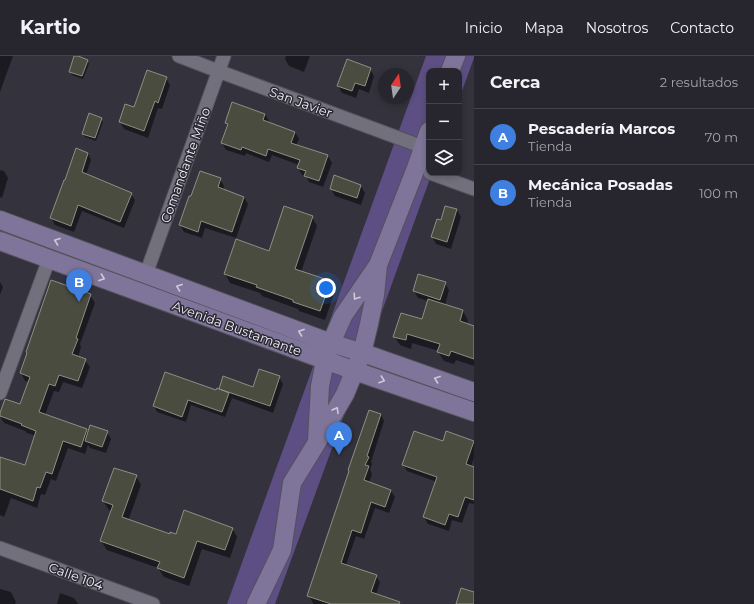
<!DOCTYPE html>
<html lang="es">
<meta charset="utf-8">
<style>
:root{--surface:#27262e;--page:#33323a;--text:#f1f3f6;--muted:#a4a5aa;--line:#43434a;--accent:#d93025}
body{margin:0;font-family:Montserrat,sans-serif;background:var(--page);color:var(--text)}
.controls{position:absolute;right:12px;top:12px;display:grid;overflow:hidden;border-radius:8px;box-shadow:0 2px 6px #0003}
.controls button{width:36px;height:36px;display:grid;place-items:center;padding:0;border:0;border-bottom:1px solid var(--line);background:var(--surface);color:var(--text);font:20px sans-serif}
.compass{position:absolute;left:378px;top:12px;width:36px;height:36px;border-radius:50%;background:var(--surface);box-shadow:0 2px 6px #0003;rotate:13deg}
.you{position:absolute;left:326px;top:232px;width:14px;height:14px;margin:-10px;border:3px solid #fff;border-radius:50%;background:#1a73e8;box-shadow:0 0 0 6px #1a73e833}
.badge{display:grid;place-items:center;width:26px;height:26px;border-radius:50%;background:var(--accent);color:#fff;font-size:13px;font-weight:700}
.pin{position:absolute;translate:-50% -33px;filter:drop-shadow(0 1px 2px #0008)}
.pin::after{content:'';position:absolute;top:21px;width:14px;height:12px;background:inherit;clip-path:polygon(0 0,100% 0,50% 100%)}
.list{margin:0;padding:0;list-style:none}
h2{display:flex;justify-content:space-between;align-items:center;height:52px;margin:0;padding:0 16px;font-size:17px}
h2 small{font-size:13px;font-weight:400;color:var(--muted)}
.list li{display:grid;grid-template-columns:26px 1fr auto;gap:12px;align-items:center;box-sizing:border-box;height:56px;padding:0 16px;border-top:1px solid var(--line)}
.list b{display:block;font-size:15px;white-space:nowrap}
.list p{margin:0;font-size:13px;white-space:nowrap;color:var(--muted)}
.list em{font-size:13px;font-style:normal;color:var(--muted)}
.icon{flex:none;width:22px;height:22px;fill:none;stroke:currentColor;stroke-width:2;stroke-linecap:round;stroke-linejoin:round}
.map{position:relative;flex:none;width:474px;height:548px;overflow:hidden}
header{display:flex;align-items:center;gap:24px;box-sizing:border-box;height:56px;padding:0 20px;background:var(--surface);border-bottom:1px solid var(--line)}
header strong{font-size:19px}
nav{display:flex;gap:22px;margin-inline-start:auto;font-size:14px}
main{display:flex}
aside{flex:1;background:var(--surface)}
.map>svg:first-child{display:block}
.green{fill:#5d4f83}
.shadow{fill:#0007}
.building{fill:#4b4c40;stroke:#8e8f82}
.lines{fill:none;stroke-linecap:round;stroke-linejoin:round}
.minor-casing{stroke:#53515a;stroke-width:15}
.secondary-casing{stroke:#53515a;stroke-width:20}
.minor{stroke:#73707d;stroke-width:13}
.secondary{stroke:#7f759a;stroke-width:18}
.oneway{stroke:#cecada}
.labels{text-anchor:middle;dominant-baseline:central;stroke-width:3;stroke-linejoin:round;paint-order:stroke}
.street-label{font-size:13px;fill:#f0eff6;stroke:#2a2832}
</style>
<header>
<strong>Kartio</strong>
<nav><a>Inicio</a><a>Mapa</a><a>Nosotros</a><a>Contacto</a></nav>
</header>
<main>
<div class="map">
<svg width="474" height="548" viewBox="0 0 474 548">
<rect width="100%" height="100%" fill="#34323d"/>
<path class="green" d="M426,0H474V2L459,43V15H429V117H432L364,305L474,345V354L361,313L275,548H227L318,297L0,180V171L321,289Z"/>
<path class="shadow" d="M0,0H13L0,36Z
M286,0H310L304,16L289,10L285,3Z
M87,4L89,8L83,23L72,19L70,16Z
M370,13L374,20L369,37L359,33L356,42L342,37L338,30Z
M166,22L170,29L162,53L158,52L148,82L124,73L120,66Z
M265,58L269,65L268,67L295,76L299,83L296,89L328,100L332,107L323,131L309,126L306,120L302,119L298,112L299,109L272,99L269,106L246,97L245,100L226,94L222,87L228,70L226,67Z
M101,63L103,66L96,85L85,81L83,78Z
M88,97L91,104L86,119L131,138L135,144L124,172L82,155L74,176L55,169L51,162Z
M0,114L4,115L8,122L2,142L0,141Z
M220,123L224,130L223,134L244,141L248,148L236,182L205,172L202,182L184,176L180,169Z
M361,130L365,137L361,149L335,140L331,133Z
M446,151L457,154L461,161L451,193L436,188L432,181L441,166Z
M312,161L317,170L301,216L330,226L335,235L325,264L299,255L298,253L262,240L260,237L230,227L225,218L269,196Z
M0,226L3,231L0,239Z
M445,227L449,234L445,249L463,255L468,264L467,268L474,271V310L456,304L454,308L444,305L438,296L439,295L412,287L411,293L400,289L394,280L422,264L428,245L418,242L414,235Z
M90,239L95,247L80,288L81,291L78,301L85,304L90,311L82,332L63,326L59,336L54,335L45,359L87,374L88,378L107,376L111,383L106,397L90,392L88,389L85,398L68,392L56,425L51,423L45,439L41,438L37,452L11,442L4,461L0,459V401L25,410L36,380L27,377L25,375L4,367L0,360L21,350L29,326L25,325L21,317Z
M279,321L283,328L273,357L232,342L225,361L191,349L186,366L157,356L154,350L217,335L220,333L254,332Z
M381,358L384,365L371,406L372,408L370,414L372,418L369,427L391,435L395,441L389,457L375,452L364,483L356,480L346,509L376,520L380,526L376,539L392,548H313V547L309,540Z
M444,386H474V402L471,411L474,412V448L469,447L462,467L452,464L449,475L428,468L424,461L437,426L407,415L403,409Z
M136,420L141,429L128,465L170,479H176L232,472L237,481L230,502L202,493L189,530L164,521L158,512L107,494L101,485L112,455L109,454L103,445Z
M0,533L11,536L16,546L15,548H0Z
M60,537L74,542L78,548H57Z"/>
<path class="building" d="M74,0H78L88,4L82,20L69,16Z
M347,3L371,12L365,30L355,27L352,35L337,30Z
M147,14L167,21L158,47L155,45L144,75L119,66L125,48L134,51Z
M232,46L265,58L263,64L295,76L291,87L328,99L319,125L304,120L306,115L297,112L300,104L268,93L266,100L242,91L241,94L221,87L228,68L225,67Z
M89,57L102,62L95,82L82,78Z
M76,92L88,97L82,116L132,137L120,166L78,149L71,170L50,162L64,124H65Z
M200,115L221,122L218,131L244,141L232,176L201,165L198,176L179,169L189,140H191Z
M334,119L361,129L357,142L330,133Z
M284,150L313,160L295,213L331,225L320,255L293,246V244L256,231L257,229L224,218L236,183L269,195Z
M445,150L457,153L447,186L431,181L437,163L441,164Z
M418,218L446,226L440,244L413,235Z
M51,224L91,238L76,282L78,283L72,298L86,303L78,325L59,319L55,330L49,328L39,356L87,373L81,391L63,385L52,418L46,416L40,432L37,431L33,445L0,433V401L25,409L36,375L21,369L22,368L0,360V357L5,343L20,348L30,321L20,317L27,297L26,296Z
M428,243L463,254L460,265L474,270V303L451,295L449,300L437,296L440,288L407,278L406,284L393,281L401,257L422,263Z
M259,313L280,320L270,350L219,333L223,320L253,331Z
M165,316L216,334L217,332L229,337L222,356L188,344L182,361L153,350Z
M369,354L381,358L367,400L369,401L365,409L369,410L364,424L391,434L385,451L371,446L361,477L352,474L341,507L377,519L371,536L400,546L399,548H331L307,540L349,415L348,414Z
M90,369L108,375L102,391L85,385Z
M414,375L443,385L446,375L474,385L466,408L474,411V444L465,441L458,461L449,458L445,469L423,461L437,421L402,409Z
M114,412L137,419L122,461L170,478V476L176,478L184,454L233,472L225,494L197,485L184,522L157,512L160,506L100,485L113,449L102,445Z
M461,532L474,536V548H456Z"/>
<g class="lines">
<defs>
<path id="minor" d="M179,0L218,15L423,91
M430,117L474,133
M146,218L224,0
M0,337L49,203
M0,492L153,548"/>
<path id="secondary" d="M450,15L456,0
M0,164L331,287L366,298L474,336
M0,185L355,315L474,356
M317,385L320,330L325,305L331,287L343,260L378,209L416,112L429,75
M256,548L282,494L292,427L316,388L345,338L362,297L369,268L375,239L378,209"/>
</defs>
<use href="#minor" class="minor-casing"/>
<use href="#secondary" class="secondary-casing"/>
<use href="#minor" class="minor"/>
<use href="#secondary" class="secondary"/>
</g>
<defs><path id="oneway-chevron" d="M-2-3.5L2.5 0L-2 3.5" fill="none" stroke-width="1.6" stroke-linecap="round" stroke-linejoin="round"/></defs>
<g class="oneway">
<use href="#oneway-chevron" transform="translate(57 185) rotate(-160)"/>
<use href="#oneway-chevron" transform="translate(102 222) rotate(20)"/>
<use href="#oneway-chevron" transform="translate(179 231) rotate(-160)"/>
<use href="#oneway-chevron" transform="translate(356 241) rotate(124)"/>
<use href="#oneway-chevron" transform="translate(301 276) rotate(-160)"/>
<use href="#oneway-chevron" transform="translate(437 323) rotate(-160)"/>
<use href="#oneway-chevron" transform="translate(382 324) rotate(19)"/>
<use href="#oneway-chevron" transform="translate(336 354) rotate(-60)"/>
</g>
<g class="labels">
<g class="street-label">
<text transform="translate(301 46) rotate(20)">San Javier</text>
<text transform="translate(185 109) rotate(-70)">Comandante Miño</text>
<text transform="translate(237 272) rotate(20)">Avenida Bustamante</text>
<text transform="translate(76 520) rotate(20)">Calle 104</text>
</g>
</g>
</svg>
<div class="controls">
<button>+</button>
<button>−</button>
<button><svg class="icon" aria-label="layers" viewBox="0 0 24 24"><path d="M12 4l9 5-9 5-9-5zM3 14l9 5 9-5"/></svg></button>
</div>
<svg class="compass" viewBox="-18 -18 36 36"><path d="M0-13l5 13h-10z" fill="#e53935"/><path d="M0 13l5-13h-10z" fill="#a4a5aa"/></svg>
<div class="you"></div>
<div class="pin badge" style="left:339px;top:399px;background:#3f7fe0">A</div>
<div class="pin badge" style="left:79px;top:246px;background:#3f7fe0">B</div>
</div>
<aside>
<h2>Cerca<small>2 resultados</small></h2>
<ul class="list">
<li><span class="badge" style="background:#3f7fe0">A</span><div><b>Pescadería Marcos</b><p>Tienda</p></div><em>70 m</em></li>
<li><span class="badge" style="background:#3f7fe0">B</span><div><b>Mecánica Posadas</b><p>Tienda</p></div><em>100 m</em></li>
</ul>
</aside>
</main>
